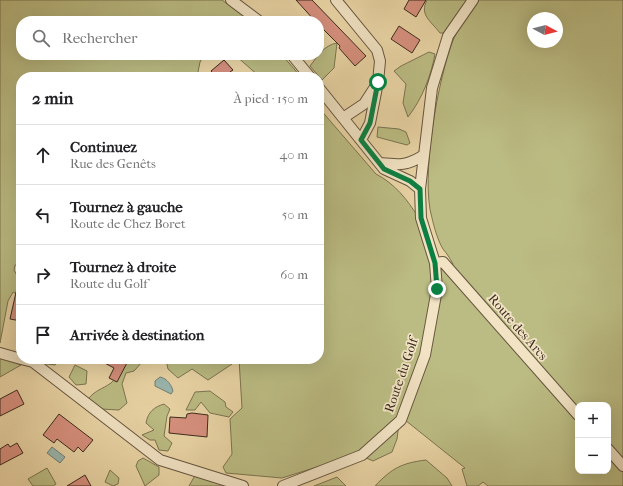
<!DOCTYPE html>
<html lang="fr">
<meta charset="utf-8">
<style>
:root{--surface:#fff;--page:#f6f6f6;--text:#202124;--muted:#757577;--line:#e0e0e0}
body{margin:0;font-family:"IM FELL French Canon",serif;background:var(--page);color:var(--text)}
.controls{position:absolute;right:12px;bottom:12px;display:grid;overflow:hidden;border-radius:8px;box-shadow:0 4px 16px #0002}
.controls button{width:36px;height:36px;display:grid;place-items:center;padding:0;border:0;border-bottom:1px solid var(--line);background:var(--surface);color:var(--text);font:20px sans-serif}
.compass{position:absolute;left:527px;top:12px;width:36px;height:36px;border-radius:50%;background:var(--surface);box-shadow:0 4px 16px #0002;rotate:97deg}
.stop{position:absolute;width:12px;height:12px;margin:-9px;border:3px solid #0b8043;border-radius:50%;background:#fff}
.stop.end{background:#0b8043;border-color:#fff;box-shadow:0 1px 4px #0008}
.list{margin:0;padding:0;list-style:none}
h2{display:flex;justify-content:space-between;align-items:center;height:52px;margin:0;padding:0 16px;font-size:17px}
h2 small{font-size:13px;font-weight:400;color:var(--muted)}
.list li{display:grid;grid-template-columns:26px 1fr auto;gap:12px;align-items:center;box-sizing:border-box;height:60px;padding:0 16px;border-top:1px solid var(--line)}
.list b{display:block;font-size:15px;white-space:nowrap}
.list p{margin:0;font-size:13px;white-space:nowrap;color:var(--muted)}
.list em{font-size:13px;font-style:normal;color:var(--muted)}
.icon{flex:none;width:22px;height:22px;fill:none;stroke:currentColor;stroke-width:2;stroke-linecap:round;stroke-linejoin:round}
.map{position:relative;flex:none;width:623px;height:486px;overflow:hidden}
.search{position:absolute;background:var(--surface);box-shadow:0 4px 16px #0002;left:16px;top:16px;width:308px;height:44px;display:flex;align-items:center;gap:10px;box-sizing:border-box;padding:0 14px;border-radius:16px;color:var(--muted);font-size:15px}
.panel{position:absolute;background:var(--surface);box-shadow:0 4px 16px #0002;left:16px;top:72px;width:308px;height:292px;border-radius:16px}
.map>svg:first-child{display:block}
.green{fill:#bbbc83;stroke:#7b7450;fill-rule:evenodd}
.water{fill:#99b7af;stroke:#737f75}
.building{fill:#d7907e;stroke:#3b2b1d}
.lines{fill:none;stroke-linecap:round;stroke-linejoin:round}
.minor-casing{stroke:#66553f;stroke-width:12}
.minor{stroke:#f1e3c4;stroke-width:10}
.route{stroke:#0b8043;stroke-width:5}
.labels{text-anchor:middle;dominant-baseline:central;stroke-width:3.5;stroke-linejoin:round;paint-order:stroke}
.street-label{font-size:13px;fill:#3b2b1d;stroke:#f1e3c4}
</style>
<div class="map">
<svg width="623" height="486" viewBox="0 0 623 486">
<rect width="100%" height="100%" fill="#e9d4a5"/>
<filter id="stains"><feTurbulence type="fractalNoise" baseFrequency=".005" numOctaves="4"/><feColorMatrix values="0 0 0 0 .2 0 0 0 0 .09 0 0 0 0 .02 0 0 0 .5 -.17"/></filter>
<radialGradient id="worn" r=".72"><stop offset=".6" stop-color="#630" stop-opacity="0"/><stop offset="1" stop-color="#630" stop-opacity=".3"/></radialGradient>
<path class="green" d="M0,0H222L250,21H21V55H204L200,62L197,77H21V265H15L14,270L21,283V297L13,292L8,301L0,343Z
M427,0H469L446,33H440C431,21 419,15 427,0Z
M479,0H623V462L608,445V405H578V471H608V452L623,470V486H488L483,482L478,486H467L462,469L465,468L400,416L397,439L392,452L373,461L358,454L282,478L226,473L223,467L232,454L230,419L242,408L239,359H319V108L376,174C413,193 428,238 447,273L453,264C450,258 447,254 443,249C438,241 434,227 432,218C420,178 438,77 454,38C460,25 471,12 479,0ZM533,18H557V42H533Z
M337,43L334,68L322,80L310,66C317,57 324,45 337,43Z
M429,52L435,54C431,76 422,99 408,117L403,103L406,84L394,71L401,66Z
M235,55H282L301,77H260Z
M378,127L399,129L406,132L410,143L407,145L377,137Z
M0,356H1L21,365L0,377Z
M38,359H61L55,365L40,363Z
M127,359H142L143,361L134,371L126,373L122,384L127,403L119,410L101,409L88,399C97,389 101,390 111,383C118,377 122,367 127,359Z
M163,359H233L232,364L208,380L192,369L178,378L168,369L166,360Z
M75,365L87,371L86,384L76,385L69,377Z
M210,391L225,402L226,407L233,412L229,417L210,413L201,402L195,410H186L195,392Z
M164,404L170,409L167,416L164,436L172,443L168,451L159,450L155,440H150L142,435L154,430L146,423C148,412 154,407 164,404Z
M143,458L159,467V475L145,486L136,466L138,461Z
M426,460L447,478L452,486H375C392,468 402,463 426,460Z
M47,468L56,484L53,486H33L28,479Z
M110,470L119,478L118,484L113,486L105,482Z
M197,472L243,486H189Z
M337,477L346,486H314Z"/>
<path class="water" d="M160,377C167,378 172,386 173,391L171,394L155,386V381Z
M52,447L65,457L60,463L47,453Z"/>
<path class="building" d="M296,0H312L366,56L355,66L339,48L340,46L319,25V21H315Z
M409,0H426L416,17L404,9Z
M399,26L420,40L412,53L391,39Z
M224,60L233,70L230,72L235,77H217L211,71Z
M17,288H21V321L10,319Z
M97,359H129L117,382L109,378L114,368Z
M17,390L24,404L0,416V399Z
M192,413L208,415L207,437L169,433L170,417L186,418L187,414Z
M59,414L93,440L83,452L78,447L74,452L57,439L54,443L43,435Z
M17,443L23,453L0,465V449L8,444L10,447Z
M85,475L91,486H67Z"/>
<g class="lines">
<defs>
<path id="minor" d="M231,0L259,21
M336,0L377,50L380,61L378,82L370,123L361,140
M292,55L310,77
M319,88L384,169L410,181L420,189
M343,118L364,104L375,87
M380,163C399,165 407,166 424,155
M435,263L443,262L578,415
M0,353L21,359
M21,359L33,362L160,460L243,486
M608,449L623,466
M283,486L362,455L401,420L425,355L437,289L435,263L421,218L420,189L432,88L448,36L473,0"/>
</defs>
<use href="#minor" class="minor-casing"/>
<use href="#minor" class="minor"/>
</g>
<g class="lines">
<path class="route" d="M378,82L370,123L361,140L384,169L410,181L420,189L421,218L435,263L437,289"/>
</g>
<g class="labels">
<g class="street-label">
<text transform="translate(518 327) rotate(49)">Route des Arcs</text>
<text transform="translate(401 375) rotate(-71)">Route du Golf</text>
</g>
</g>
<rect width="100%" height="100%" filter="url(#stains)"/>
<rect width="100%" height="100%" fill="url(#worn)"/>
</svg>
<div class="controls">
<button>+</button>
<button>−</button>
</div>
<svg class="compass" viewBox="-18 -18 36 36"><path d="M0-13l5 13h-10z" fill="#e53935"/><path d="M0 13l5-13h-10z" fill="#757577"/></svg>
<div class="stop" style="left:378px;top:82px"></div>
<div class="stop end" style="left:437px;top:289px"></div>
<div class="search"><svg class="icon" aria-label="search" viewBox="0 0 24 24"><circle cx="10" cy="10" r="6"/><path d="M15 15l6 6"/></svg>Rechercher</div>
<section class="panel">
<h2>2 min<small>À pied · 150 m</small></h2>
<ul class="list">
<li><svg class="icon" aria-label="ahead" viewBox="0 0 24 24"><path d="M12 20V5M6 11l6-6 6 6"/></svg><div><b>Continuez</b><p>Rue des Genêts</p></div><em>40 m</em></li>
<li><svg class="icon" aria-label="left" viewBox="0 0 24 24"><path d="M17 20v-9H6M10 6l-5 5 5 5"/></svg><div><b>Tournez à gauche</b><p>Route de Chez Boret</p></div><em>50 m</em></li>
<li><svg class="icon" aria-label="right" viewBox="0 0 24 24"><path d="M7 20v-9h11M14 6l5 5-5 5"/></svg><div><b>Tournez à droite</b><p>Route du Golf</p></div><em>60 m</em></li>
<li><svg class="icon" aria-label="arrive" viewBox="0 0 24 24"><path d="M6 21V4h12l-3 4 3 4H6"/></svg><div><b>Arrivée à destination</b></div></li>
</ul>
</section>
</div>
